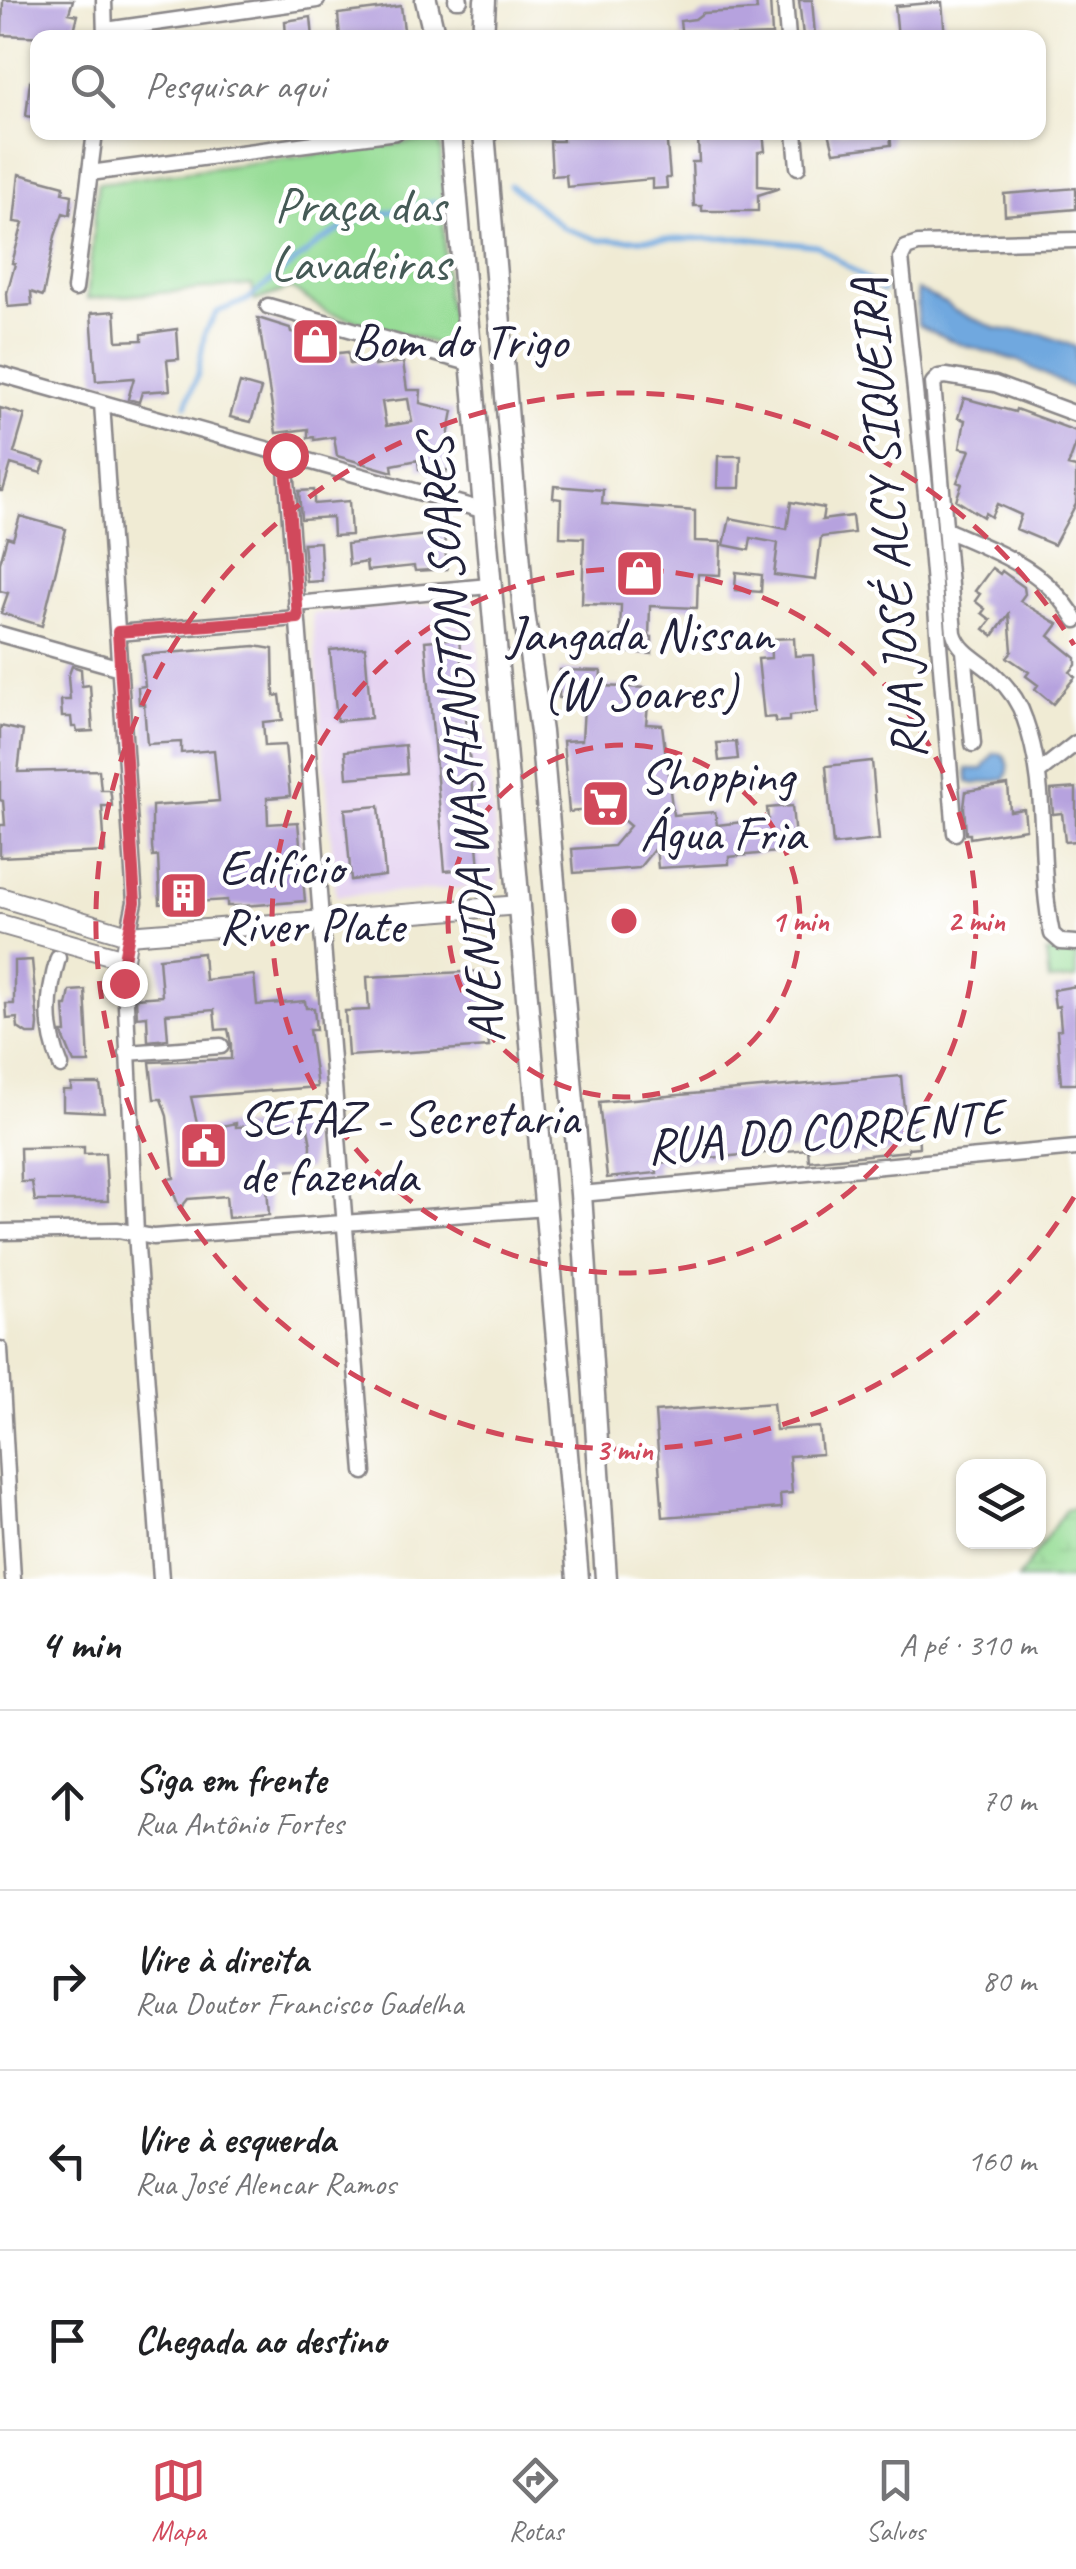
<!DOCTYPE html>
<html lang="pt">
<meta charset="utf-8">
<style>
:root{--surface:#fff;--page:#f6f6f6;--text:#202124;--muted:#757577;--line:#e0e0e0;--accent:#d1495b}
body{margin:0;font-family:Caveat,sans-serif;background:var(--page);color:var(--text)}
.controls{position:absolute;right:30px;bottom:30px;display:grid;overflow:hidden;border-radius:20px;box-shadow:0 2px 8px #0004}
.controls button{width:90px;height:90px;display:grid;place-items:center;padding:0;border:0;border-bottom:2px solid var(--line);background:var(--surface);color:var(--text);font:50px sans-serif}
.stop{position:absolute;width:30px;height:30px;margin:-22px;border:8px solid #d1495b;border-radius:50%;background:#fff}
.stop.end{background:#d1495b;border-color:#fff;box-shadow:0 2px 10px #0008}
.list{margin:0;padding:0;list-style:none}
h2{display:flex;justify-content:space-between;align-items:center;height:130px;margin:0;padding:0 40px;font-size:42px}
h2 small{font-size:32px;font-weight:400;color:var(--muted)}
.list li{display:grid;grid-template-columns:65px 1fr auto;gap:30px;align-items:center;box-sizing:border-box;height:180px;padding:0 40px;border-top:2px solid var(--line)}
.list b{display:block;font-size:38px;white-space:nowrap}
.list p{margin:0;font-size:32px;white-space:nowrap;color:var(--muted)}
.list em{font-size:32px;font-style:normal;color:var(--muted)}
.icon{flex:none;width:55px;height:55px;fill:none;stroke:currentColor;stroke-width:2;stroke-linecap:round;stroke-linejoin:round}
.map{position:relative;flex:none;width:1076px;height:1579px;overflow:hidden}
.search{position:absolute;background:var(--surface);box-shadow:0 2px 8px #0004;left:30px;right:30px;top:30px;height:110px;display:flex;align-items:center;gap:25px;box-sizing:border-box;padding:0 35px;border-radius:20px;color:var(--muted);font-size:38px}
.sheet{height:850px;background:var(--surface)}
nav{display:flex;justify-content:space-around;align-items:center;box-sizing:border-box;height:140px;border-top:2px solid var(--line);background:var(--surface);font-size:28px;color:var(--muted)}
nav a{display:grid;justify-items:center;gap:5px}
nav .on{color:var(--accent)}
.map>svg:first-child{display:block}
.built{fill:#e5d3f1}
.wetland{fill:url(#wetland-marsh);stroke:#5c8068;stroke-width:2.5}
.green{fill:#97dd96;stroke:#5c8068;stroke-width:2.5}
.water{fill:#70a8df;stroke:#49658d;stroke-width:2.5}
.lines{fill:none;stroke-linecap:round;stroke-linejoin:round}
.stream{stroke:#70a8df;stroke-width:5}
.building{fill:#b6a2de;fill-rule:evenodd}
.minor-casing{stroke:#898688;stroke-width:19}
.major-casing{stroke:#898688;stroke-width:22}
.highway-casing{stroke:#898688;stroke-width:25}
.minor{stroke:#fff;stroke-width:14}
.major{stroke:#fff;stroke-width:18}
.highway{stroke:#fff;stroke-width:20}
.route{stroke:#d1495b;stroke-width:12}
.ring{fill:none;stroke:#d1495b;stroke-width:5;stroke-dasharray:18 12}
.labels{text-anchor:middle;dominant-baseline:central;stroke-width:9;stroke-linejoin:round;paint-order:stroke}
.park-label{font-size:50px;fill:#455a56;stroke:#fff}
.poi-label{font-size:50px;fill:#22223b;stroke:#fff;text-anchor:start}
.street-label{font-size:50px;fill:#22223b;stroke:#fff}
.centre{fill:#d1495b;stroke:#fff;stroke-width:5}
.ring-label{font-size:30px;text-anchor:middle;font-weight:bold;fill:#d1495b;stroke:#fff;stroke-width:9;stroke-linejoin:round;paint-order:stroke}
</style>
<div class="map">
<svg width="1076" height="1579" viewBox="0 0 1076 1579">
<defs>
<pattern id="wetland-marsh" width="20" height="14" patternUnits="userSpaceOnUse" patternTransform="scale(2.5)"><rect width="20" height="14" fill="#97dd96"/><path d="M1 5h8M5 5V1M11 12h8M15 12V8" fill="none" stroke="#82bd82"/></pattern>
</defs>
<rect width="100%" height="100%" fill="#fff"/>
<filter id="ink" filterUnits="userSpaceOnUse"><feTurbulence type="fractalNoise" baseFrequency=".01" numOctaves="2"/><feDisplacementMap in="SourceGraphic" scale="20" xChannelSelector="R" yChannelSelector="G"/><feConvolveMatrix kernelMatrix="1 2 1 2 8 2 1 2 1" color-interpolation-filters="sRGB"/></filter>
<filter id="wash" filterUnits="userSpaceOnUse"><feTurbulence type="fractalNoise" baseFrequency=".0048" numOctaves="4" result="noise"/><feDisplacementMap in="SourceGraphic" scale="40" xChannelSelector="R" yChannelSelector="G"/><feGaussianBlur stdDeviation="2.25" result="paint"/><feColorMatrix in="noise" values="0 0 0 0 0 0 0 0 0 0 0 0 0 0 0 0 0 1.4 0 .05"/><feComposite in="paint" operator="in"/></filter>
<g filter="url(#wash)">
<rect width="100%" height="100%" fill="#f0ebd4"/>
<path class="built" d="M474,600L500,886L336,896L312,614Z"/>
<path class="wetland" d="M1076,1507V1579H1018L1066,1509Z"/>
<path class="green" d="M433,139L439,142L441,152L446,294L457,341L450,348L327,312L291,288L255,301L252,285L87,299L98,183Z
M1076,951V979L1049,981L1046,953Z"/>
<path class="water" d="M917,290L946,303L955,311L998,329L1042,334L1076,347V390L1018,361L957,343L918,325Z
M994,753L1002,754C1010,762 1010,769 1005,779L974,784L968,782L967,769H983Z"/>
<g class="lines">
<path class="stream" d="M510,185L564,228L599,240L745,238L818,246L883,291
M186,405L198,374L205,332L217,312L247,300L320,242L359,219L435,201"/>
</g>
<g id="blocks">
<path class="building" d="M3,0H73L69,13L78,15L72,38L2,35Z
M756,0H770L772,35L682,38L680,21L695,19L703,13L757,10Z
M799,0H812L815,35L803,36Z
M942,2L945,38H898L895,6Z
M401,6L405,38H340L338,14Z
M311,17L313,38H286L285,21Z
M30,81H38V118L26,116Z
M562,132H666L670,178H666L667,188L652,189V179L567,187L566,175L552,176L550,141H563Z
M725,132H763L765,151L758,152V186L780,188L758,195V211H702V206H694L692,162H699L698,138L726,136Z
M829,132H890L891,145L834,152Z
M19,174L64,186L63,193L72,195L70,215L63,213L55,236L43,296L31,292L32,305L8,307L7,293L15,264L12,263L23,223L14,222Z
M1076,188V209L1005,215L1004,194Z
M115,311L117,341L142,340V334L177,329L179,359L167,360L170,390L142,392L139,402L128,399L134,378L96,381L91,313Z
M258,318L290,328L291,332L320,338L322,355L348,352L350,364L374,361V366L403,362L407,390H421L420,403L453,411L448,437L451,470H446V475L430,476L429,469H419L418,460L392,465L393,472L337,456L334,437L314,440V437L308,438V429L276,433ZM408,399L412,422L386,426L382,402Z
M240,383L261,389L251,422L230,417Z
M964,398L1015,412L1016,409L1076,431V444L1068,466L1076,468V504L1054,545L1016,529L1021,515L997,504L991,517L985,513L983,517L956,500L962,484L957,482L970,450L960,448L965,420L958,418Z
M0,408L25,415L14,453L45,462L41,473L11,464L3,491H0Z
M718,456H741L740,488H717Z
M554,486L603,490L602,504L695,511V541L721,542L720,575L698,574L697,608L650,606L649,637H652V654L626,652L611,636H620L621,605L582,604L584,538L560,537L561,499L553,498Z
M314,490V504L349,501L351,535L333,536L332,517L301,519L299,491Z
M791,502L824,508L822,520L852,516L854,533L821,537L816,580L774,575L778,543L751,538L749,550L724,545L730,518L787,529Z
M20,516L66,529L42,626L1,613L8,593L0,591V563L7,537L13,539Z
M444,533L447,569L415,571L414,566L367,571L366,562L349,565L347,544Z
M320,542L322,581L307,582L303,543Z
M992,568L1000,574L1002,571L1024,587L1025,594L1020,601L1058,624L1049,636L1076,658V665L1070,672L1075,677L1053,704L1035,689L1038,685L1026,676L1029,672L1007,657L1012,651L1009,614L993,636L984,629L991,620L982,613L985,609L975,601L980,594L975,591Z
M736,572L762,575L761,592L735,590Z
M459,638L479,868L445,871L425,641Z
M794,638L795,656L813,655L817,713L789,716V721L775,722V717L764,718L758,659L771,658L770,639Z
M255,646L273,649L274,696L280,695L283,720L263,722L265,746L285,745L290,796L267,798L268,824L298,822L305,901L244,906H227V900L160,904L158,856L153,857L152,847V806L219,801L214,750L181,753V742L147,744L144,704H139L138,687L145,686L142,655Z
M365,647L371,718L337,721L330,650Z
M72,666L81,669L82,686L90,685L93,731L77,732L76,727H72L71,717H62L61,700H70L68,677Z
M560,670L601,671L600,686L650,688L646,724L662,725L673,815L715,812L717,825L768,819L767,808L792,806L796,850L729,857V864L658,868L656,847L639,868L574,873L572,849L613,846L630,826L609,808L569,812L563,741L582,740L584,707L564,706V698H559Z
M0,726L23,731L18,772L99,770L101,790H110L111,795L112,806H102L105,852L0,857V825H5L3,801L0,800Z
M736,742L738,759L719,761L717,743Z
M405,745L407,773L347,778L345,751Z
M872,761L879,840L833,845L826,766Z
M1008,785L1010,811L1024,809L1026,829L970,838V834H966L964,807L966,791Z
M1076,788V841L1065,842L1062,813L1053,814L1051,790Z
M379,806L385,876L351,880L345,809Z
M203,953L205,980L254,975L257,1005L305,1001L306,1008H314L316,1030H309L317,1087L191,1097L199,1131L236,1123V1127L307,1123L311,1145L310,1169L266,1172L269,1215L228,1218L226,1196L188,1199L180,1209L168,1179L174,1178L167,1116L161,1099H154L150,1062L231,1059V1044L228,1029L216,1030L214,1010L166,1014L168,1039L148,1041L147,1016L137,1017L136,998L162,996L159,958Z
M32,960L38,1024L37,1034H27L18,1028L17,1018L7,1019L6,1004H14V961Z
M483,971L489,1047L348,1056L345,1011L369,1010L367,977Z
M1076,986V1084H1061L1057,1030L1061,1029L1059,1006L1055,1007L1053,990Z
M85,990L89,1063H74L63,1036L62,1033H66L64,1006H67L70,991Z
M901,1076L906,1130L918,1129L919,1147L908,1148V1151L809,1161L808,1149L656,1163L657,1173L607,1178L599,1102Z
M71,1084H100L104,1112L63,1110V1090H71Z
M84,1147V1154L105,1153L108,1201H35L32,1182H21L20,1148Z
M773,1403L776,1430L819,1427L822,1454L789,1456L792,1493L780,1494L781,1508L663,1517L655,1412Z"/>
</g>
</g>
<g filter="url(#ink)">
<use href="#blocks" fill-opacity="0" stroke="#898688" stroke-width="2.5"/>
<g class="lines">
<defs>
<path id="minor" d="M104,0L105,38
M456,0H460
M785,0L788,38
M106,30L317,0
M795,132L798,167
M90,173L396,132
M75,289L95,132
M268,306L469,363
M0,374L482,510
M102,403L135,902L128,935
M1076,414L995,384L946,376L939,377L933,383L954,633C960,654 981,661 996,676C1009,688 1020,704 1025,720C1050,789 1037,864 1052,934L1061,942L1076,943
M285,455L364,1472
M946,530C997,552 1046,569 1076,620
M296,604L489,586
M117,633L297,618
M0,634L120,668
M964,651L973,744
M1038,773L1076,743
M955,833L928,514L901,258L906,248L918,244L1076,240
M58,958C47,997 45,1028 61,1066
M124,959L136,1233L161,1579
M127,1053L221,1046
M581,1194L1076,1148
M0,1232L118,1230L153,1237L547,1208
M0,1349L13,1579"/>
<path id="major" d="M0,897L128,935L520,905
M0,924L124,959L128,935"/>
<path id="highway" d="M426,0L435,38
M483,38L485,0
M451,132L578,1579
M484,132L524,612L541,732L581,1194L606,1579"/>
</defs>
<use href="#minor" class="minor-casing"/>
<use href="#major" class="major-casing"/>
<use href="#highway" class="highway-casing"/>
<use href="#minor" class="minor"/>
<use href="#major" class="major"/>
<use href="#highway" class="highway"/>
</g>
</g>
<g class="lines" filter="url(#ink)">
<path class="route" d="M124,983V959L135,902L118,632L298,618L285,455"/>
</g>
<g class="ring">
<circle cx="624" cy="921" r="176"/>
<circle cx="624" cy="921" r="352"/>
<path d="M1074 1197A528 528 0 1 1 1074 645"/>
</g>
<defs>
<symbol id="shop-square" viewBox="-11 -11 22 22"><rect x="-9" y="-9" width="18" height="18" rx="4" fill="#d1495b" stroke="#fff"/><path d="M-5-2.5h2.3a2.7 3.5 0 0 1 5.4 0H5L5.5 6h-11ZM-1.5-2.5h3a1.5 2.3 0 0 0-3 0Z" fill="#fff"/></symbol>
<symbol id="supermarket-square" viewBox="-11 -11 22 22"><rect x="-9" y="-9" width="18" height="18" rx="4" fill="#d1495b" stroke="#fff"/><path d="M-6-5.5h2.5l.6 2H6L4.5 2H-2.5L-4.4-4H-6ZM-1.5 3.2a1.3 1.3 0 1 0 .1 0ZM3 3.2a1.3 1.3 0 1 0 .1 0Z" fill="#fff"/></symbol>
<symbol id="building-square" viewBox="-11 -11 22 22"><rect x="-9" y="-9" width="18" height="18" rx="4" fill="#d1495b" stroke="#fff"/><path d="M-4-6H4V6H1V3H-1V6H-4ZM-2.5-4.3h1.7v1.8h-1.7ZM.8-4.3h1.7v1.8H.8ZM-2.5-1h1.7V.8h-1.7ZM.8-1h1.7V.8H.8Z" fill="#fff"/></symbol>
<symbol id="civic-square" viewBox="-11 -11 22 22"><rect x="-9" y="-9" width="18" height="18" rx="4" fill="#d1495b" stroke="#fff"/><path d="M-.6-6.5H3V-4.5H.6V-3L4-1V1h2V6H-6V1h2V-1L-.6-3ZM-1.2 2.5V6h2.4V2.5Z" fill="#fff"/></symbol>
</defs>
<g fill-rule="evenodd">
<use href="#shop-square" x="288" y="314" width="55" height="55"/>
<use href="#shop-square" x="612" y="546" width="55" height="55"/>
<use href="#supermarket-square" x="578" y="776" width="55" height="55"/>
<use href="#building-square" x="156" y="868" width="55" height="55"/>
<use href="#civic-square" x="176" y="1118" width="55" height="55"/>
</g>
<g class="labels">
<g class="park-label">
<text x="360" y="205">Praça das<tspan x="360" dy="58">Lavadeiras</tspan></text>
</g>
<g class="poi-label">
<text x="351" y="341">Bom do Trigo</text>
<text x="640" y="634" text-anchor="middle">Jangada Nissan<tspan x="640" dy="58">(W Soares)</tspan></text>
<text x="640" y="775">Shopping<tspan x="640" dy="58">Água Fria</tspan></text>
<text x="219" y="867">Edifício<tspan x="219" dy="58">River Plate</tspan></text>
<text x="239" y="1117">SEFAZ - Secretaria<tspan x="239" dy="58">de fazenda</tspan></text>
</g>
<g class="street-label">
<text transform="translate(888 519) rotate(-95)">RUA JOSÉ ALCY SIQUEIRA</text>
<text transform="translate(461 740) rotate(-95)">AVENIDA WASHINGTON SOARES</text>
<text transform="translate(825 1131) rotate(-5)">RUA DO CORRENTE</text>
</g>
</g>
<circle cx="624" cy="921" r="15" class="centre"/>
<g class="ring-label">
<text x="800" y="931">1 min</text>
<text x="976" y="931">2 min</text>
<text x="624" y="1460">3 min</text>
</g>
</svg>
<div class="controls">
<button><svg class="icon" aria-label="layers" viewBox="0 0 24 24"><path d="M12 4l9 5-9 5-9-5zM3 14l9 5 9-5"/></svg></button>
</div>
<div class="stop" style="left:285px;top:455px"></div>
<div class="stop end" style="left:124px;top:983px"></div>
<div class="search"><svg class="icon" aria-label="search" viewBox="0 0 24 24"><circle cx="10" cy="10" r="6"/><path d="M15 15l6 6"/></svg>Pesquisar aqui</div>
</div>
<section class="sheet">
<h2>4 min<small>A pé · 310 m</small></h2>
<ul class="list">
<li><svg class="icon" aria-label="ahead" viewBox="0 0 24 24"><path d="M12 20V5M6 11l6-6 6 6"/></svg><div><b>Siga em frente</b><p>Rua Antônio Fortes</p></div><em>70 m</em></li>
<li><svg class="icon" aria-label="right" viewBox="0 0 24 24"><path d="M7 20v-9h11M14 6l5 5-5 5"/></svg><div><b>Vire à direita</b><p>Rua Doutor Francisco Gadelha</p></div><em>80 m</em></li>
<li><svg class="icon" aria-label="left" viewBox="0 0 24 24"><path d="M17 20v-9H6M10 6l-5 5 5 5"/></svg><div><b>Vire à esquerda</b><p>Rua José Alencar Ramos</p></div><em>160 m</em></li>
<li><svg class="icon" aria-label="arrive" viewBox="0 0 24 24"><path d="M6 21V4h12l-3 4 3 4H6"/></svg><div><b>Chegada ao destino</b></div></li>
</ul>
</section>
<nav>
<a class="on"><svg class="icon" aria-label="map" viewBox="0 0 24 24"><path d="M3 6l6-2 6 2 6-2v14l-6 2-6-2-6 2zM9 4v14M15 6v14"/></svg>Mapa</a>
<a><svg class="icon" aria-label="directions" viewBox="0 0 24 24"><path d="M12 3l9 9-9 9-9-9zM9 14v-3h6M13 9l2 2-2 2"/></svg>Rotas</a>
<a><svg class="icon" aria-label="saved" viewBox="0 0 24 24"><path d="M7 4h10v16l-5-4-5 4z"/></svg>Salvos</a>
</nav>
